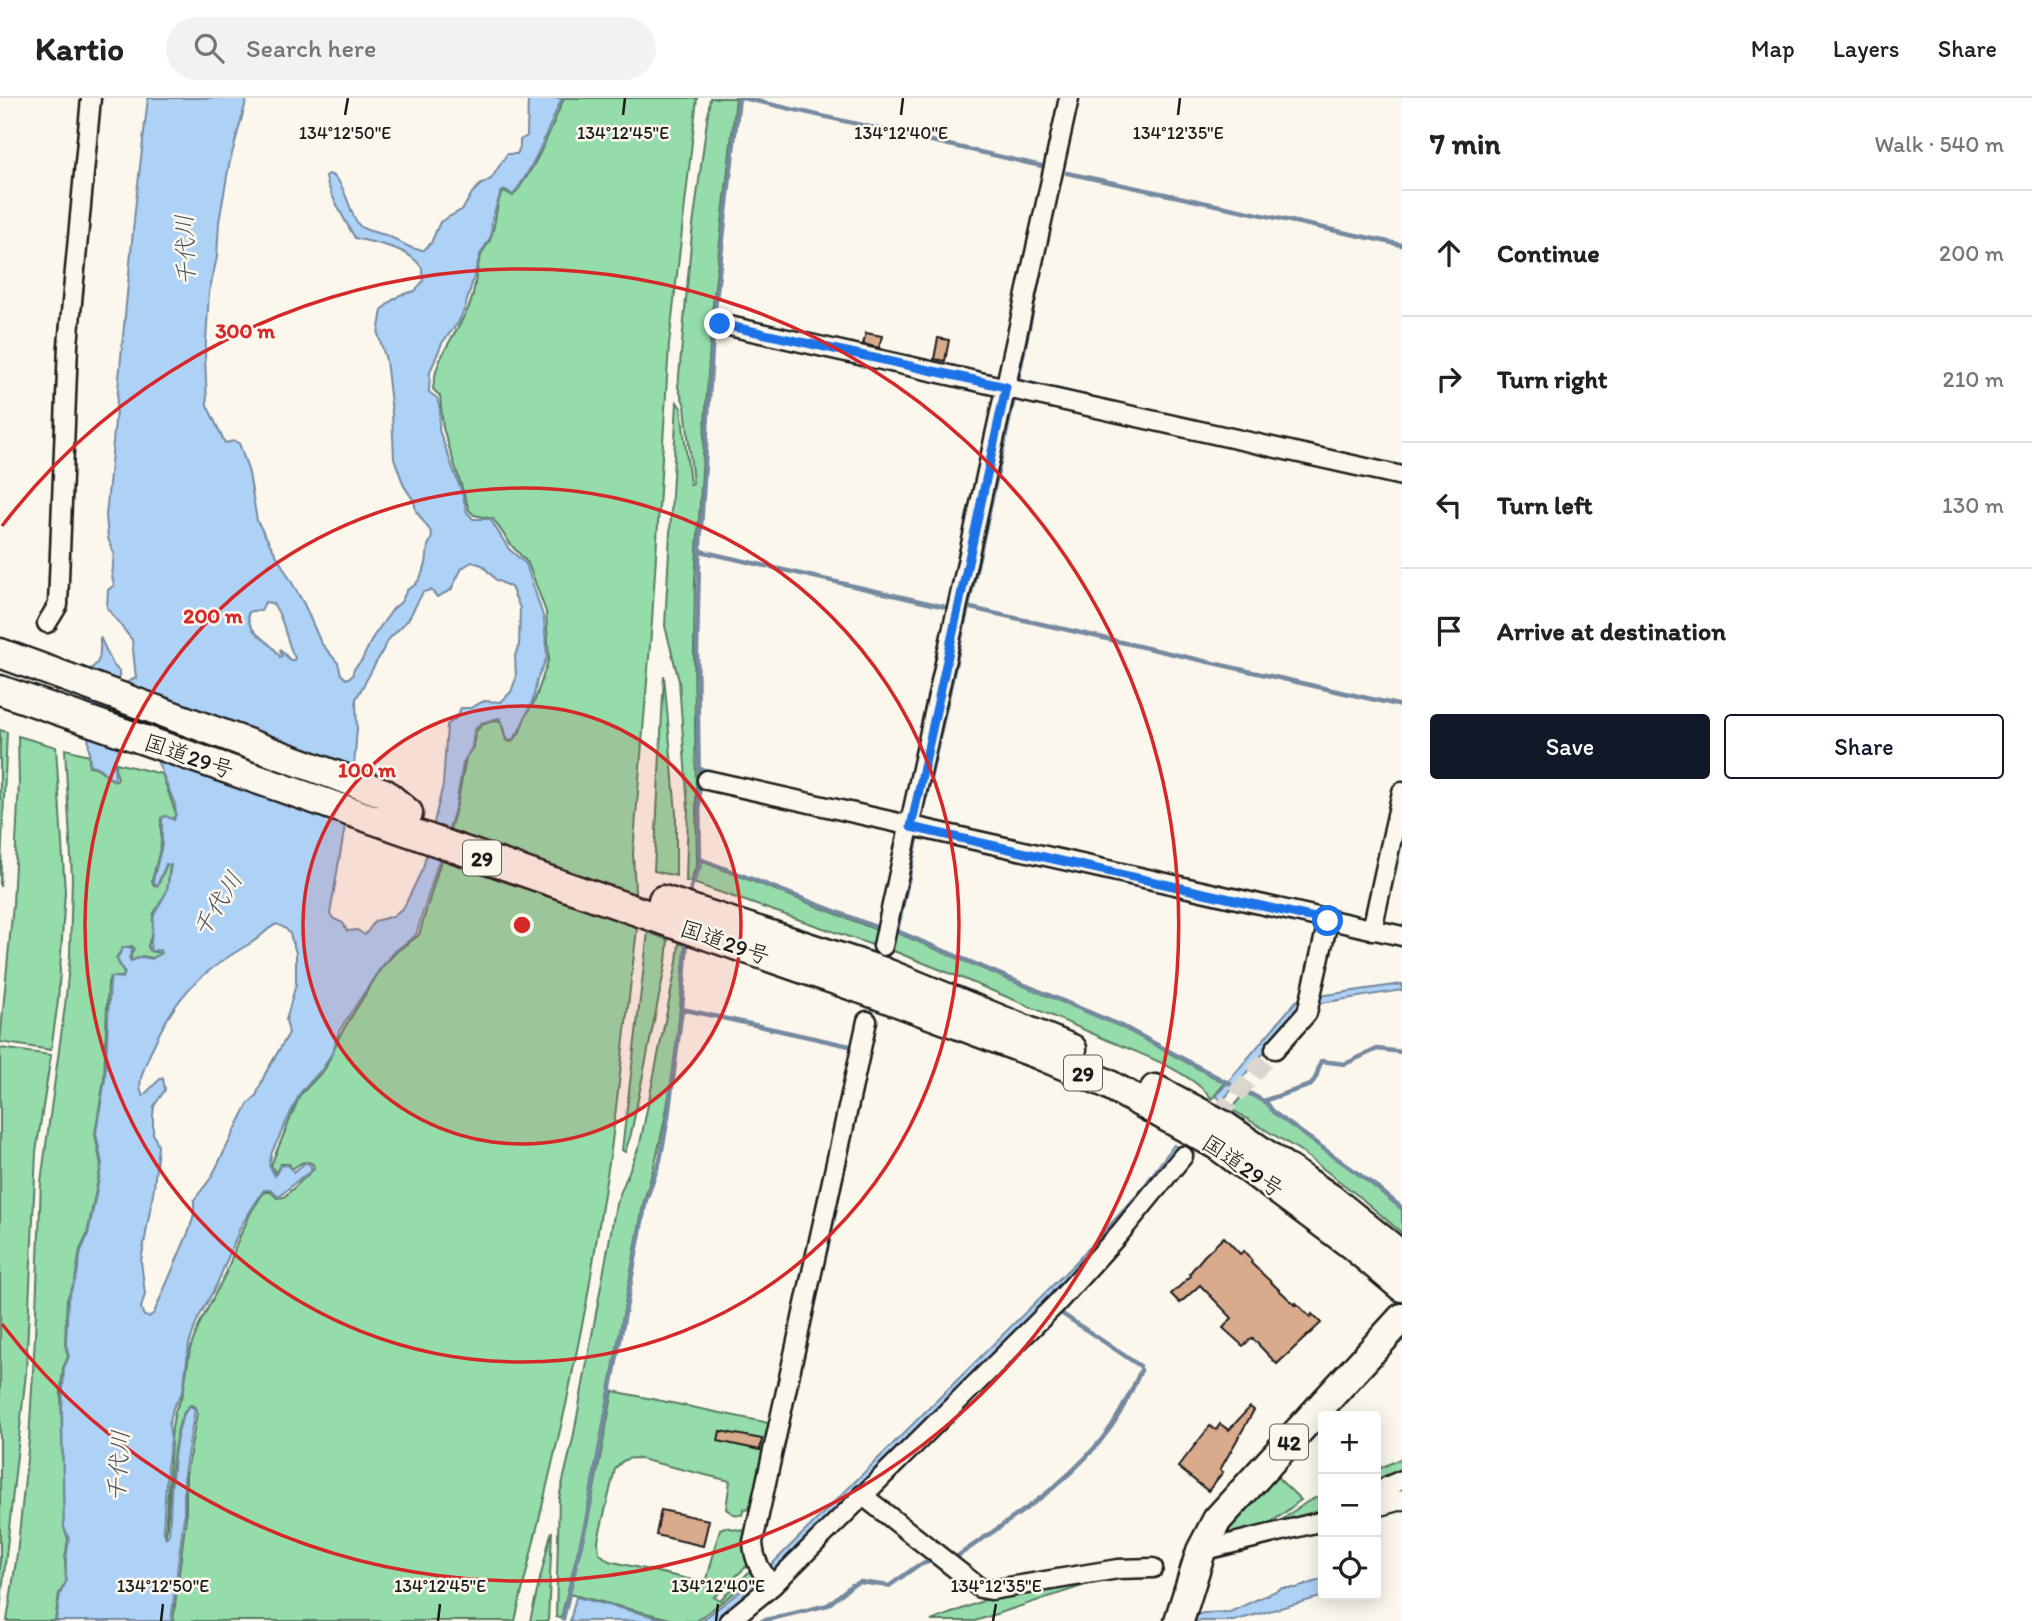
<!DOCTYPE html>
<meta charset="utf-8">
<style>
:root{--surface:#fff;--page:#f2f2f2;--text:#222;--muted:#767676;--line:#e0e0e0;--accent:#111827}
body{margin:0;font-family:Itim,"Klee One",sans-serif;background:var(--page);color:var(--text)}
.controls{position:absolute;right:21px;bottom:21px;display:grid;overflow:hidden;border-radius:7px;box-shadow:0 4px 18px #0003}
.controls button{width:63px;height:63px;display:grid;place-items:center;padding:0;border:0;border-bottom:2px solid var(--line);background:var(--surface);color:var(--text);font:35px sans-serif}
.stop{position:absolute;width:21px;height:21px;margin:-16px;border:5px solid #1a73e8;border-radius:50%;background:#fff}
.stop.end{background:#1a73e8;border-color:#fff;box-shadow:0 2px 7px #0008}
.list{margin:0;padding:0;list-style:none}
h2{display:flex;justify-content:space-between;align-items:center;height:91px;margin:0;padding:0 28px;font-size:30px}
h2 small{font-size:23px;font-weight:400;color:var(--muted)}
.list li{display:grid;grid-template-columns:46px 1fr auto;gap:21px;align-items:center;box-sizing:border-box;height:126px;padding:0 28px;border-top:2px solid var(--line)}
.list b{display:block;font-size:26px;white-space:nowrap}
.list em{font-size:23px;font-style:normal;color:var(--muted)}
.actions{display:flex;gap:14px;padding:21px 28px}
.actions a{flex:1;padding:16px 0;border:2px solid var(--accent);border-radius:7px;text-align:center;font-size:24px;color:var(--accent)}
.actions .main{background:var(--accent);color:#fff}
.icon{flex:none;width:38px;height:38px;fill:none;stroke:currentColor;stroke-width:2;stroke-linecap:round;stroke-linejoin:round}
.map{position:relative;flex:none;width:1402px;height:1523px;overflow:hidden}
header{display:flex;align-items:center;gap:42px;box-sizing:border-box;height:98px;padding:0 35px;background:var(--surface);border-bottom:2px solid var(--line)}
header strong{font-size:33px}
nav{display:flex;gap:38px;margin-inline-start:auto;font-size:24px}
.search{width:490px;height:63px;background:var(--page);display:flex;align-items:center;gap:18px;box-sizing:border-box;padding:0 24px;border-radius:38px;color:var(--muted);font-size:26px}
main{display:flex}
aside{flex:1;background:var(--surface)}
.map>svg:first-child{display:block}
.green{fill:#94dcaa;stroke:#587c63;stroke-width:2}
.water{fill:#aed1f6;stroke:#74899f;stroke-width:2;fill-rule:evenodd}
.lines{fill:none;stroke-linecap:round;stroke-linejoin:round}
.stream{stroke:#74899f;stroke-width:4.5}
.building{fill:#d9aa8b;stroke:#1c1c1c;stroke-width:2}
.minor-tunnel{stroke:#dad6cd;stroke-width:18;stroke-dasharray:18 9;stroke-linecap:butt}
.minor-casing{stroke:#1c1c1c;stroke-width:23}
.primary-casing{stroke:#1c1c1c;stroke-width:33}
.trunk-casing{stroke:#1c1c1c;stroke-width:33}
.minor{stroke:#fbf7ec;stroke-width:18}
.primary{stroke:#fbf7ec;stroke-width:28}
.trunk{stroke:#fbf7ec;stroke-width:28}
.route{stroke:#1a73e8;stroke-width:9}
.ticks{fill:none;stroke:#1c1c1c;stroke-width:2.5}
.ring{fill:none;stroke:#d62828;stroke-width:3.5}
.labels{text-anchor:middle;dominant-baseline:central;stroke-width:5;stroke-linejoin:round;paint-order:stroke}
.shield{fill:#fbf7ec;stroke:#5f5e5a;stroke-width:2}
.shield-label{font-size:21px;font-weight:bold;fill:#1c1c1c}
.street-label{font-size:23px;fill:#1c1c1c;stroke:#fbf7ec}
.water-label{font-size:24px;font-style:italic;fill:#48525d;stroke:#fbf7ec}
.ticks-label{font-size:18px;text-anchor:middle;fill:#1c1c1c;stroke:#fbf7ec;stroke-width:5;stroke-linejoin:round;paint-order:stroke}
.centre{fill:#d62828;stroke:#fbf7ec;stroke-width:3.5}
.ring-label{font-size:21px;text-anchor:middle;font-weight:bold;fill:#d62828;stroke:#fbf7ec;stroke-width:5;stroke-linejoin:round;paint-order:stroke}
</style>
<header>
<strong>Kartio</strong>
<div class="search"><svg class="icon" aria-label="search" viewBox="0 0 24 24"><circle cx="10" cy="10" r="6"/><path d="M15 15l6 6"/></svg>Search here</div>
<nav><a>Map</a><a>Layers</a><a>Share</a></nav>
</header>
<main>
<div class="map">
<svg width="1402" height="1523" viewBox="0 0 1402 1523">
<rect width="100%" height="100%" fill="#fbf7ec"/>
<filter id="ink" filterUnits="userSpaceOnUse"><feTurbulence type="fractalNoise" baseFrequency=".0143" numOctaves="2"/><feDisplacementMap in="SourceGraphic" scale="14" xChannelSelector="R" yChannelSelector="G"/><feConvolveMatrix kernelMatrix="1 2 1 2 8 2 1 2 1" color-interpolation-filters="sRGB"/></filter>
<g filter="url(#ink)">
<path class="green" d="M564,0H697L669,247L652,523L633,755L637,831L630,891L611,1052L587,1202L566,1307L515,1523H173L186,1419V1377L197,1315L195,1309L191,1307C170,1317 170,1413 166,1437L165,1435L172,1329L175,1313L183,1296L190,1251L200,1225L226,1175L239,1140L251,1114L264,1094H271L277,1100L284,1099L314,1071L313,1066C304,1061 300,1066 292,1071L289,1066H281L275,1075L271,1067L300,997L325,971L340,937L382,869L396,854L419,837L457,707L466,659L473,649L476,633L483,626L498,622L501,624L506,642L511,644L519,636L526,617L535,602L549,560L546,514L528,465L512,448L493,421L474,417L469,412L443,330L440,298L433,291C436,255 457,237 470,206C476,191 475,173 481,158C483,151 489,146 491,139C496,125 495,112 501,96L506,94L513,98C537,68 549,35 564,0Z
M710,0H736L712,215L695,483L694,552L697,766L690,784L686,783L688,710L679,583L665,528L677,304L681,310L690,386H693L685,308L678,289L692,135Z
M664,577L676,715V778L654,773Z
M0,632L7,634L0,789Z
M18,638L56,649L65,794L58,903L51,952L0,944L13,806L19,685Z
M65,651L89,657V668C102,668 105,681 116,683L118,680L115,671L116,665L162,676L176,716L173,721L165,718L161,720V747L152,783L154,787H158L167,766L170,767L167,793L153,817V832L148,848L150,853L161,855L152,860L142,858L131,863V857L134,850L132,848L123,850L116,860L124,875L123,879H110L108,885L104,982L95,1036L101,1067L87,1137L80,1152L75,1183L67,1201L65,1246L68,1259L63,1270L61,1294L64,1429L68,1441L65,1462L66,1484L59,1496L55,1523H7L17,1456L29,1342L35,1239L41,1084L65,908L70,857L72,779Z
M701,763L882,834L878,849L693,785Z
M648,834L668,842L666,864L631,1036L625,1054L622,1052Z
M895,834L1121,929L1225,985L1212,1001C1191,973 1138,955 1105,941C1035,910 963,880 891,852Z
M679,845L685,847C679,933 671,1020 644,1102L585,1424L561,1520L556,1519L559,1400L573,1341L616,1106L640,1046L677,864Z
M0,950L51,957L36,1054L26,1275L0,1513Z
M1245,994L1266,1006L1273,1014L1372,1087L1402,1112V1135L1361,1100L1299,1052L1231,1011Z
M613,1293L774,1326L755,1413L744,1411L742,1417L733,1416L726,1411L730,1383L636,1360C626,1360 621,1363 615,1371L598,1442L599,1455L609,1463L706,1485L720,1431L725,1429L750,1434V1465L714,1499L720,1502L752,1471L757,1477L697,1523H678L569,1496L588,1423Z
M1402,1360V1379L1376,1392V1372Z
M1275,1377L1301,1402C1281,1416 1254,1445 1227,1433L1228,1429Z
M1323,1396V1417L1273,1428L1307,1404Z
M552,1433L548,1523H530L550,1439Z
M1116,1477L975,1523H931L998,1497Z"/>
<path class="water" d="M148,0H247L229,67L219,124L217,159L209,195L205,259L207,307L225,345L234,343L239,345L249,375L257,423L304,506L321,545L338,565L341,576L346,581L352,578L354,571L362,562L373,539L393,511L401,504L407,492L415,487L420,480L426,466L428,448L432,439L431,434L416,413L414,403L404,388L394,360L392,315L386,262L378,236L382,212L390,204L400,197L415,193L423,183L422,170C409,149 377,146 355,140C348,128 325,88 326,77L329,76C345,81 348,112 358,126C364,134 379,134 388,138C401,143 409,152 424,152L431,145L440,124L463,111L472,95L480,87L491,81L507,56H517L520,49V42L527,38L528,0H562C547,33 535,68 513,97L506,92L501,94L492,121L491,138L480,157L465,210L458,225L442,245L430,274L429,294L437,300L440,311L439,332L462,395L467,414L473,421H490L509,451L526,466L544,521L547,559L537,582L533,602L518,635L511,643L507,641L502,624L499,620L481,625L474,632L472,649L463,665L456,707L416,837L394,854L379,872L339,933L333,953L323,970L300,995L272,1054L269,1067L275,1078L280,1068L288,1067L294,1074L306,1064L311,1068V1074L300,1080L279,1099L271,1092H264L261,1096L241,1128L217,1186L197,1223L189,1246L183,1293L173,1310L169,1327L171,1342L167,1369L163,1431L166,1440L169,1436C171,1409 171,1324 190,1308L195,1311L184,1375V1418L171,1523H56L60,1496L66,1484V1462L69,1441L64,1429L62,1312L64,1270L69,1259L66,1246L68,1201L77,1177L81,1153L88,1137L102,1066L96,1035L105,982L110,884L111,879L123,880L125,875L117,861L123,850H133L129,860L131,863L142,859L152,861L161,855L160,852L150,853L154,817L167,793L171,767L166,766L157,788L153,783L162,747V720L166,718L174,722L176,716L175,706L140,621H135L127,631L114,666L115,682C105,680 102,667 90,667L84,575C103,565 100,558 100,539L113,567L119,573V585L124,586L136,580L132,542L107,510L108,492L114,487L112,478L114,456L108,440L106,418L135,112ZM472,464L482,467L496,482L511,489L520,510L519,547L515,558L516,580L511,594L501,604L484,603L471,610H461L456,620L447,627L443,687L423,770L404,809L393,818L375,823L365,837L357,832L347,833L343,825L334,821L330,816L353,681L357,630L356,601L389,541L408,522L423,494L431,492L437,499L451,492L462,470ZM265,504C270,505 272,504 275,509C285,522 286,545 295,560L294,562H290L280,551L282,558L280,559C272,542 248,538 248,516L251,513H261ZM277,826L286,831L290,836L296,855V886L286,922L289,935L265,976L256,998L248,1006L211,1080L194,1102V1116L189,1133L154,1215L149,1219L144,1218L141,1210L145,1196L141,1163L154,1090L158,1048L153,1035V1018L154,1008L165,992L163,980L160,981L143,998C136,986 144,971 149,958C173,900 197,876 251,845C261,839 267,830 277,826Z
M1402,886V892L1315,906L1302,911L1222,1003L1216,998L1296,903L1305,900Z
M1174,1047L1181,1052L1123,1127L835,1419L739,1506L715,1523H701L759,1479L765,1469L770,1468L1077,1163L1136,1098Z
M1323,1481V1497H1328L1233,1523H1164L1204,1515L1230,1514L1282,1490H1297Z
M576,1499L671,1523H570Z"/>
<g class="lines">
<path class="stream" d="M743,0L1046,69
M1067,75L1402,147
M1018,282L1052,117
M1020,283L1098,301
M700,453L950,510
M971,510L1402,608
M700,671L736,680
M926,699L1014,300
M917,741L897,833L1122,928L1230,986
M700,761L881,831
M690,800L691,789L700,767L697,552L699,462L714,219L739,0
M682,911L854,949
M1247,994L1267,1005L1273,1014L1374,1087L1402,1110
M1266,1002L1311,987L1316,979L1321,963L1345,966L1377,951L1402,954
M827,1151L868,959
M1061,1215L1140,1268
M802,1260L816,1196
M955,1460C1010,1421 1071,1386 1111,1329C1123,1311 1132,1292 1141,1272
M563,1521L586,1424L646,1102L660,1062L668,1019L682,911L687,840
M762,1523L828,1507L852,1487L860,1484L889,1488L917,1468L934,1462"/>
</g>
<path class="building" d="M866,235L882,238L879,250L863,246Z
M938,240L949,242L945,263L934,261Z
M1224,1139L1240,1156L1244,1153L1252,1163L1251,1165L1295,1207L1296,1205L1310,1219L1312,1216L1321,1225L1277,1266L1252,1240L1243,1248L1223,1230L1232,1220L1200,1187L1180,1205L1171,1196L1191,1178L1189,1176L1204,1158Z
M1250,1309L1254,1312L1220,1372L1223,1374L1208,1393L1178,1369L1210,1328L1216,1332L1220,1326L1229,1332Z
M720,1333L762,1341L760,1352L718,1343Z
M661,1412L709,1422L703,1448L656,1437Z"/>
<g class="lines">
<path class="minor-tunnel" d="M1183,1058L1275,951"/>
<defs>
<path id="minor" d="M720,226L1402,378
M47,525L58,507L68,247L91,0
M707,682L1402,838
M1372,832L1402,694
M883,848L1069,0
M1275,951L1307,915L1328,823
M862,1397L980,1490L991,1492L1118,1471L1153,1470
M1376,1397L1388,1388L1402,1382
M1376,1409L1402,1402
M1201,1453L1323,1423
M772,1488C761,1473 754,1463 753,1444L867,923
M729,1523L772,1488L1057,1205L1120,1135L1183,1058"/>
<path id="primary" d="M1179,1523L1201,1453L1217,1422L1402,1220"/>
<path id="trunk" d="M0,555L384,695L408,715
M0,592L876,896L1040,957L1106,985L1217,1047L1352,1147L1402,1189
M663,802L881,873L1072,951
M1155,991L1223,1027L1330,1100L1402,1158"/>
</defs>
<use href="#minor" class="minor-casing"/>
<use href="#primary" class="primary-casing"/>
<use href="#trunk" class="trunk-casing"/>
<use href="#minor" class="minor"/>
<use href="#primary" class="primary"/>
<use href="#trunk" class="trunk"/>
</g>
</g>
<g class="lines" filter="url(#ink)">
<path class="route" d="M720,226L1006,289L911,729L1328,823"/>
</g>
<path class="ticks" d="M345,17L348,0M623,17L625,0M901,17L903,0M1178,17L1180,0M161,1523L163,1506M438,1523L440,1506M716,1523L718,1506M993,1523L996,1506"/>
<circle cx="522" cy="827" r="219" fill="#d62828" fill-opacity=".12"/>
<g class="ring">
<circle cx="522" cy="827" r="219"/>
<circle cx="522" cy="827" r="437"/>
<path d="M2 428A656 656 0 1 1 2 1226"/>
</g>
<g class="labels">
<g class="shield">
<rect x="463" y="742.5" width="38" height="35" rx="5"/>
<rect x="1064" y="957.5" width="38" height="35" rx="5"/>
<rect x="1270" y="1326.5" width="38" height="35" rx="5"/>
</g>
<g class="shield-label">
<text x="482" y="760">29</text>
<text x="1083" y="975">29</text>
<text x="1289" y="1344">42</text>
</g>
<g class="street-label">
<text transform="translate(189 658) rotate(19)">国道29号</text>
<text transform="translate(725 844) rotate(19)">国道29号</text>
<text transform="translate(1243 1068) rotate(34)">国道29号</text>
</g>
<g class="water-label">
<text transform="translate(185 152) rotate(-92)">千代川</text>
<text transform="translate(217 806) rotate(-58)">千代川</text>
<text transform="translate(118 1368) rotate(-86)">千代川</text>
</g>
</g>
<g class="ticks-label">
<text x="345" y="41">134°12'50"E</text>
<text x="623" y="41">134°12'45"E</text>
<text x="901" y="41">134°12'40"E</text>
<text x="1178" y="41">134°12'35"E</text>
<text x="163" y="1494">134°12'50"E</text>
<text x="440" y="1494">134°12'45"E</text>
<text x="718" y="1494">134°12'40"E</text>
<text x="996" y="1494">134°12'35"E</text>
</g>
<circle cx="522" cy="827" r="10" class="centre"/>
<g class="ring-label">
<text x="245" y="240">300 m</text>
<text x="213" y="525">200 m</text>
<text x="367" y="679">100 m</text>
</g>
</svg>
<div class="controls">
<button>+</button>
<button>−</button>
<button><svg class="icon" aria-label="locate" viewBox="0 0 24 24"><circle cx="12" cy="12" r="6"/><path d="M12 2v4M12 18v4M2 12h4M18 12h4"/></svg></button>
</div>
<div class="stop" style="left:1328px;top:823px"></div>
<div class="stop end" style="left:720px;top:226px"></div>
</div>
<aside>
<h2>7 min<small>Walk · 540 m</small></h2>
<ul class="list">
<li><svg class="icon" aria-label="ahead" viewBox="0 0 24 24"><path d="M12 20V5M6 11l6-6 6 6"/></svg><div><b>Continue</b></div><em>200 m</em></li>
<li><svg class="icon" aria-label="right" viewBox="0 0 24 24"><path d="M7 20v-9h11M14 6l5 5-5 5"/></svg><div><b>Turn right</b></div><em>210 m</em></li>
<li><svg class="icon" aria-label="left" viewBox="0 0 24 24"><path d="M17 20v-9H6M10 6l-5 5 5 5"/></svg><div><b>Turn left</b></div><em>130 m</em></li>
<li><svg class="icon" aria-label="arrive" viewBox="0 0 24 24"><path d="M6 21V4h12l-3 4 3 4H6"/></svg><div><b>Arrive at destination</b></div></li>
</ul>
<div class="actions"><a class="main">Save</a><a>Share</a></div>
</aside>
</main>
